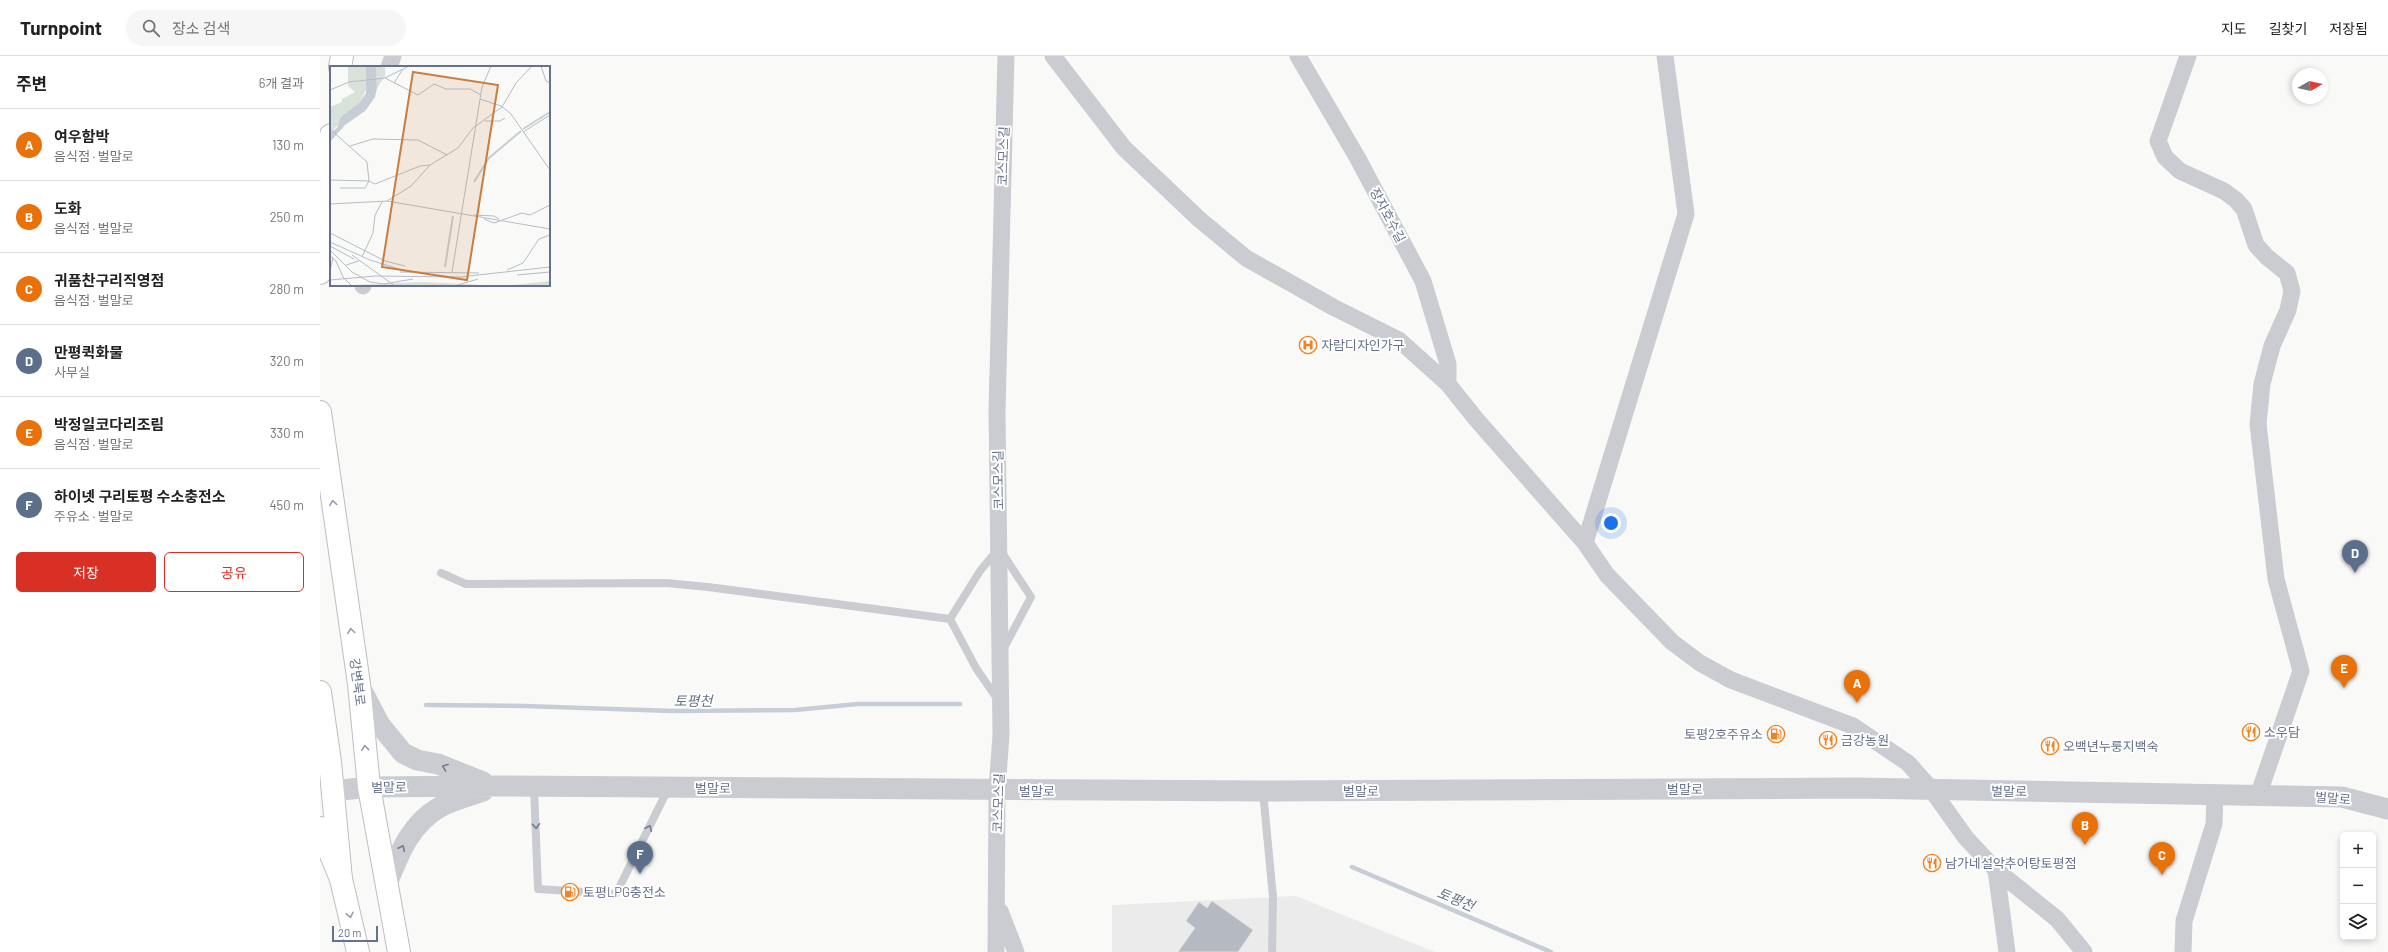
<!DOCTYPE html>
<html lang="ko">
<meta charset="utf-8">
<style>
:root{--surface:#fff;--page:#f6f6f6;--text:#222;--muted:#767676;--line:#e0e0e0;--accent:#d93025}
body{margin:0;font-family:Barlow,"Noto Sans KR",sans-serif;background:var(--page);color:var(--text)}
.controls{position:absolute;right:12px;bottom:12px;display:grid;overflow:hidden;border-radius:6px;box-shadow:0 2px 6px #0003}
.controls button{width:36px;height:36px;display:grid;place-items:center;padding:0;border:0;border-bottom:1px solid var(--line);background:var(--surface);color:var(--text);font:20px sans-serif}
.compass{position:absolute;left:1972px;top:12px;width:36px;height:36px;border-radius:50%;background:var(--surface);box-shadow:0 2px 6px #0003;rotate:81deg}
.scale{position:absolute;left:12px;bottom:10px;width:46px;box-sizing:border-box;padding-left:4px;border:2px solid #66728b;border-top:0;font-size:11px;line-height:14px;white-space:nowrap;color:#66728b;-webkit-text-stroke:3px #fff;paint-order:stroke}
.you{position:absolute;left:1291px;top:467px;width:14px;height:14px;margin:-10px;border:3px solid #fff;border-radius:50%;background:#1a73e8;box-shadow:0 0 0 6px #1a73e833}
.badge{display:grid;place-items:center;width:26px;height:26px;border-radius:50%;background:var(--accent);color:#fff;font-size:13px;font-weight:700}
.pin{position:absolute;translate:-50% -33px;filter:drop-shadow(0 1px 2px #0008)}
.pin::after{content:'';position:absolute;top:21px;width:14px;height:12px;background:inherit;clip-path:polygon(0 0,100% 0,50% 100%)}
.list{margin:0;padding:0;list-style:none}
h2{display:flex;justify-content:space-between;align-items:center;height:52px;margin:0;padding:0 16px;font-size:17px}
h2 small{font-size:13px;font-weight:400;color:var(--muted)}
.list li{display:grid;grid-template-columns:26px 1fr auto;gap:12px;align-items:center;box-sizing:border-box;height:72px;padding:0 16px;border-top:1px solid var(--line)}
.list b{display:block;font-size:15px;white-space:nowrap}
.list p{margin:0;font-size:13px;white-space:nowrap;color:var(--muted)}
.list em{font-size:13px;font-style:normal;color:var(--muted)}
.actions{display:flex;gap:8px;padding:12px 16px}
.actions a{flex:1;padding:9px 0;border:1px solid var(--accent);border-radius:6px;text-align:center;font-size:14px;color:var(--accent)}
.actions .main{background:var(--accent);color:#fff}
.icon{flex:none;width:22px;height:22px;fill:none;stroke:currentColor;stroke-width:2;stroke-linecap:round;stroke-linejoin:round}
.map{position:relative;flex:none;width:2068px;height:896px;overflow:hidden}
header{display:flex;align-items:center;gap:24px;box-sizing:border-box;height:56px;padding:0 20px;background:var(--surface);border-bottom:1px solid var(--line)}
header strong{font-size:19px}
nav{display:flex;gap:22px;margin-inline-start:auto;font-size:14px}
.search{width:280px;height:36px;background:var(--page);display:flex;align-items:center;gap:10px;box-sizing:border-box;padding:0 14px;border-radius:22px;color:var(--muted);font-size:15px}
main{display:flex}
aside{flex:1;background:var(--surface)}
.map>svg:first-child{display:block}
.built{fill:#eaebea}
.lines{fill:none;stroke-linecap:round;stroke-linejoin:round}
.stream{stroke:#c6cdd5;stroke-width:4.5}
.building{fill:#b4b9c2;stroke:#dbdcd9}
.trunk-casing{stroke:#bcbec3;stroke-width:24}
.motorway-casing{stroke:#bcbec3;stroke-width:24}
.service{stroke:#caccd1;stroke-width:8}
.minor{stroke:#caccd1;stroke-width:17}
.tertiary{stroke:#caccd1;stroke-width:21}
.trunk{stroke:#fff;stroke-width:22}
.motorway{stroke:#fff;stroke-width:22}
.oneway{stroke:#949cae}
.oneway2{stroke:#707b92}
.labels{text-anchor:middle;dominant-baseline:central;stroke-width:4;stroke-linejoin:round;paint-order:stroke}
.street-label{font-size:13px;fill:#66728b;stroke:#fff}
.poi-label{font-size:13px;fill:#66728b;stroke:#fff;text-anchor:start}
.water-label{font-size:14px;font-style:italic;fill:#637385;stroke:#fff}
.inset-river{fill:none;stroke:#c6cdd5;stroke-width:2}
.inset-road{fill:none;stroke:#b5bcc6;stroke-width:1}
.view{fill:#c77e40;fill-opacity:0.15;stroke:#c77e40;stroke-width:2}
.inset-edge{fill:none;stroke:#66728b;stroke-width:2}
</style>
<header>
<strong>Turnpoint</strong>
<div class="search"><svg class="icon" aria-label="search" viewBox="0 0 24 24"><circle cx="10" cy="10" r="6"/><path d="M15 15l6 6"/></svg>장소 검색</div>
<nav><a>지도</a><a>길찾기</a><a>저장됨</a></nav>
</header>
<main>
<aside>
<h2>주변<small>6개 결과</small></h2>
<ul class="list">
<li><span class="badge" style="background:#e8710a">A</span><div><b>여우함박</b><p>음식점 · 벌말로</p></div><em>130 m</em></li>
<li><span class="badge" style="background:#e8710a">B</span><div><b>도화</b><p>음식점 · 벌말로</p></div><em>250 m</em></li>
<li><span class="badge" style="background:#e8710a">C</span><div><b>귀품찬구리직영점</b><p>음식점 · 벌말로</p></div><em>280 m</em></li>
<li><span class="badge" style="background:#5c6f8a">D</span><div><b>만평퀵화물</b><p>사무실</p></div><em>320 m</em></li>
<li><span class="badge" style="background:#e8710a">E</span><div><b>박정일코다리조림</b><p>음식점 · 벌말로</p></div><em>330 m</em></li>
<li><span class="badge" style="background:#5c6f8a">F</span><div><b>하이넷 구리토평 수소충전소</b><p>주유소 · 벌말로</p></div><em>450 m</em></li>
</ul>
<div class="actions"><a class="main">저장</a><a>공유</a></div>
</aside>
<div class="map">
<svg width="2068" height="896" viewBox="0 0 2068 896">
<rect width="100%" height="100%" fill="#f9faf7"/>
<path class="built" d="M976,840L1115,896H792V849Z"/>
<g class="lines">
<path class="stream" d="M106,649L204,650L353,655L475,654L538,648H640
M1032,811L1231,896"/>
</g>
<path class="building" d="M892,845L933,874L918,896H858L875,872L866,865L879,846L887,852Z"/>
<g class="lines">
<defs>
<path id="trunk" d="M0,356L39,628L49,731L79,896
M0,636L10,706L21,823L38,896"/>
<path id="motorway" d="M20,11L22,0
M0,217L11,79
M0,772L21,823"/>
</defs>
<use href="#trunk" class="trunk-casing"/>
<use href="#motorway" class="motorway-casing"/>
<path class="service" d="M121,517L146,528L346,527L388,531L630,563
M678,644L656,612L630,563L660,515L679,492L711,541L684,592
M214,732L218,833L296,838L348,733
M943,736L953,841L952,896"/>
<path class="minor" d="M733,0L804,92L879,163L926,202L1013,251L1079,284L1128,328L1156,363L1265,487L1287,519L1352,586L1380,607L1411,624L1533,670L1588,707L1611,733L1646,782L1676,814L1737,863L1764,896
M978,0L1037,101L1103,225L1128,308V328
M1868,0L1838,85L1845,101L1860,115L1904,135L1916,144L1924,153L1936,189L1947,201L1967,217L1972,235L1968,254L1952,290L1942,328L1938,368L1956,523L1981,615L1938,740
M69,11L73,0
M43,230V229
M1265,487L1366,158L1345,0
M1676,814L1687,896
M680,855L696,896
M676,896L677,734L681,679L677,355L686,0
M1863,896L1864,865L1894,768L1895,738"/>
<path class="tertiary" d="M40,631L60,669L83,697L97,704L118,708L163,726
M13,735L49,731L175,730L943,735L1537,732L2022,741L2068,753
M67,828C79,798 90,768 120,751C133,744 149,740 163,735"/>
<use href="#trunk" class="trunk"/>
<use href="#motorway" class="motorway"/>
</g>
<defs><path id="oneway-chevron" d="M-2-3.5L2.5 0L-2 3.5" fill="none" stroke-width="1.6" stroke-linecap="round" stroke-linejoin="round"/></defs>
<g class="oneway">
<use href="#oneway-chevron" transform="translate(13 447) rotate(-98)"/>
<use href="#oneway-chevron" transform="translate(31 575) rotate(-98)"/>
<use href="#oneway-chevron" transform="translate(45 692) rotate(-96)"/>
<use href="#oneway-chevron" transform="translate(30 859) rotate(77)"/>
</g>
<g class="oneway2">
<use href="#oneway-chevron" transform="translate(125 711) rotate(-159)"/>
<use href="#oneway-chevron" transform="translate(216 770) rotate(87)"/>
<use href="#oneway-chevron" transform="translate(329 772) rotate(-64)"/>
<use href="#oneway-chevron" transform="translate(82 792) rotate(-64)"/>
</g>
<defs>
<symbol id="hospital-ring" viewBox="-11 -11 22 22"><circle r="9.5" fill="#fff" stroke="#f18320" stroke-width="1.5"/><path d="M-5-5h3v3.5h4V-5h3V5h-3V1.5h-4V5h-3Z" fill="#f18320"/></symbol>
<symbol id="restaurant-ring" viewBox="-11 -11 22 22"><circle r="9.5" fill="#fff" stroke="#f18320" stroke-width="1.5"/><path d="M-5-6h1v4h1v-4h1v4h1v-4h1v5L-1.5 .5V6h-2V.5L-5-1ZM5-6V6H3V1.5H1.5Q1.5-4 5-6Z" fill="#f18320"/></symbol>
<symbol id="fuel-ring" viewBox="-11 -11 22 22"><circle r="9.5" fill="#fff" stroke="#f18320" stroke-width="1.5"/><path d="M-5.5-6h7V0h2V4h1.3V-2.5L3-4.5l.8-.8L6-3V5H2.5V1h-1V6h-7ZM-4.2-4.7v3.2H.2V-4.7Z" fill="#f18320"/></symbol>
</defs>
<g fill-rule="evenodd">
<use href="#hospital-ring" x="978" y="279" width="20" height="20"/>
<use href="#restaurant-ring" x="1921" y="666" width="20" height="20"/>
<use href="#fuel-ring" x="1446" y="668" width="20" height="20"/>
<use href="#restaurant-ring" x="1498" y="674" width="20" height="20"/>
<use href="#restaurant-ring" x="1720" y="680" width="20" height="20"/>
<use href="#restaurant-ring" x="1602" y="797" width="20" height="20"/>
<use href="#fuel-ring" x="240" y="826" width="20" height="20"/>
</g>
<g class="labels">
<g class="street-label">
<text transform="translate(683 100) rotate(-88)">코스모스길</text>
<text transform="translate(1068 159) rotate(62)">장자호수길</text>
<text transform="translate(678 424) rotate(-91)">코스모스길</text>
<text transform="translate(38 626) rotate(83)">강변북로</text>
<text transform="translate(69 731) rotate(-1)">벌말로</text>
<text x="393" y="732">벌말로</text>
<text x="1365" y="733">벌말로</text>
<text x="717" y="735">벌말로</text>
<text x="1041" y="735">벌말로</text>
<text transform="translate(1689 735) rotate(1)">벌말로</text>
<text transform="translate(2013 742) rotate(5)">벌말로</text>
<text transform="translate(678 747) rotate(-88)">코스모스길</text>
</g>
<g class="poi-label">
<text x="1001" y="289">자람디자인가구</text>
<text x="1944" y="676">소우담</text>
<text x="1443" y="678" text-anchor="end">토평2호주유소</text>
<text x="1521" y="684">금강농원</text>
<text x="1743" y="690">오백년누룽지백숙</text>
<text x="1625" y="807">남가네설악추어탕토평점</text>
<text x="263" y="836">토평LPG충전소</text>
</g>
<g class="water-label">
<text x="373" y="644">토평천</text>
<text transform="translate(1136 843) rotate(23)">토평천</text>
</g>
</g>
<g transform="translate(10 10)">
<rect width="220" height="220" fill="#f9faf7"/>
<path d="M18,0H36L37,22L29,37L0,67V41L12,36V33L25,26L18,20ZM46,0H55V10L47,22ZM220,215V220H0L93,216L174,220Z" fill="#d9e2d8"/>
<path d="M36,0H46L47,22L45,31L35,45L15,59L0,76V67L7,62L11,51L29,37L36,27Z" fill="#c6cdd5"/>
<path class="inset-river" d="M193,63L220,46M144,116L159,92L191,65M115,201L123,150"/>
<path class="inset-road" d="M211,0L216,15L220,17M55,12L88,29L104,18L116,23H140L151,29M64,17L73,3M0,24L19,16L55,12L79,0M150,33L171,40L181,48L220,104M155,55H170L175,52M0,63L37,96L39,115L45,118L90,100L100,99M193,66L220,49M20,80L43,73L88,74L117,89M0,114L39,115L35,122H10M57,135L81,120L100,99L128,82L143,62L172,41L186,17L202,0M0,138L57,135L220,163M144,149L164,150L169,153M154,153L164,157L192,147L200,149L220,139M0,167L55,195L75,200M0,176L40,194L75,205M0,180L24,193M0,184L22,206L40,216L54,218L83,213M22,189L65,220M0,190L6,195L13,211L22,220M32,191L43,167L45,149L52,136M16,199L29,195M177,204L193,197L209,173L220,169M0,205L3,191M70,206L149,207M122,206L152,21L161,0M187,209L220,206M0,214L45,210L130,211L220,201M124,220L148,213"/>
<path class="view" d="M83,6L168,19L137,214L52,201Z"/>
<rect width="220" height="220" class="inset-edge"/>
</g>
</svg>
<div class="controls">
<button>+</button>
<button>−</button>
<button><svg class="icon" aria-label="layers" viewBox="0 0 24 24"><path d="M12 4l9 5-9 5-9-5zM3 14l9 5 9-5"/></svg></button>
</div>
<svg class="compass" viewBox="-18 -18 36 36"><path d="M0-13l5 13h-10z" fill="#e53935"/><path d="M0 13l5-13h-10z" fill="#767676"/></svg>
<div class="scale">20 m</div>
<div class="you"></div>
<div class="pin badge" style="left:1537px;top:647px;background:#e8710a">A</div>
<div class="pin badge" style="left:1765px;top:789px;background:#e8710a">B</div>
<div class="pin badge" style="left:1842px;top:819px;background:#e8710a">C</div>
<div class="pin badge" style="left:2035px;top:517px;background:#5c6f8a">D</div>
<div class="pin badge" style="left:2024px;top:632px;background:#e8710a">E</div>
<div class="pin badge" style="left:320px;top:818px;background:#5c6f8a">F</div>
</div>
</main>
